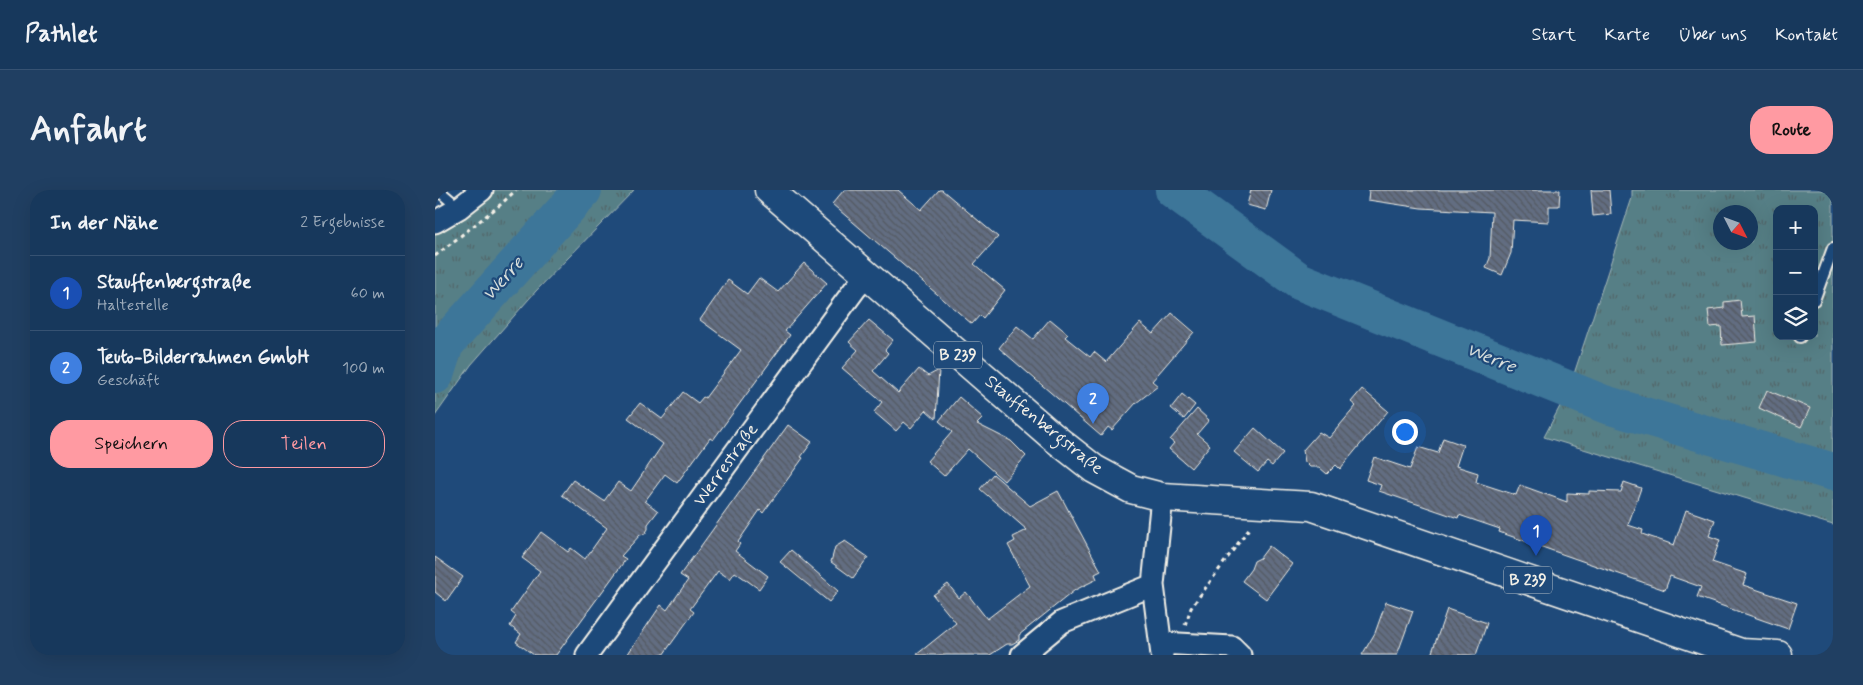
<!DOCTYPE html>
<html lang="de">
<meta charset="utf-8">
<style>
:root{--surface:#17385c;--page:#203f62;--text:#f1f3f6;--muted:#9eacbb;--line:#365272;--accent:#ff9aa2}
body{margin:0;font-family:Mynerve,sans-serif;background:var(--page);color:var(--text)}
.controls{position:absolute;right:15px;top:15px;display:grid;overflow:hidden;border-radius:10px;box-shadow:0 5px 20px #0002}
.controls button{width:45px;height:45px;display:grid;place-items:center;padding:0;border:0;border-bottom:1px solid var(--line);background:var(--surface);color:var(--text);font:25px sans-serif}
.compass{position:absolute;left:1278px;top:15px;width:45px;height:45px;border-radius:50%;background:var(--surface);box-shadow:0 5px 20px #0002;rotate:132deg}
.you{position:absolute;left:969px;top:241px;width:18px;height:18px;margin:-12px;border:4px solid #fff;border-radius:50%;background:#1a73e8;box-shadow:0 0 0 8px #1a73e833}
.badge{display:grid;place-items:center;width:32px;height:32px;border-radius:50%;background:var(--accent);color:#fff;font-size:16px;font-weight:700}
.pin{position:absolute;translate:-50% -41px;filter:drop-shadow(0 1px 2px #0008)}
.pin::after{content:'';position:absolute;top:26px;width:18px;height:15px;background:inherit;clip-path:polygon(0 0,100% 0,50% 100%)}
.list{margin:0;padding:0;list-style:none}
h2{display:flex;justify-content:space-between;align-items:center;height:65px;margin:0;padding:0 20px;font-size:21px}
h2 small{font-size:16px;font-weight:400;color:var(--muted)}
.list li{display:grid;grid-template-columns:32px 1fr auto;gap:15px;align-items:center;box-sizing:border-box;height:75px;padding:0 20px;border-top:1px solid var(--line)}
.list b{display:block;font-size:19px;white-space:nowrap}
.list p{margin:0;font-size:16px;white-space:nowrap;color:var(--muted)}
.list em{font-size:16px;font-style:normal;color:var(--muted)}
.actions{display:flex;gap:10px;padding:15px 20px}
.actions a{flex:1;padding:11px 0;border:1px solid var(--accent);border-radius:20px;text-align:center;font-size:18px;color:var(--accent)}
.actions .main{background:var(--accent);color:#111}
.icon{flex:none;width:28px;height:28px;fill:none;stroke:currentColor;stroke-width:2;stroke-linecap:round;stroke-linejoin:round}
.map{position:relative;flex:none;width:1398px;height:465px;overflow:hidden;border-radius:20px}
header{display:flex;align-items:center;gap:30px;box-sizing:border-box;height:70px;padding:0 25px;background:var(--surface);border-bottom:1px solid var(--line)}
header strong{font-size:24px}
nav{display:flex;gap:28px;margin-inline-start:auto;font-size:18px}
.intro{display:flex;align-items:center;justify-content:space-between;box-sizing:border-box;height:120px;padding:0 30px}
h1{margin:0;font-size:35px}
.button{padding:12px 22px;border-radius:20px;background:var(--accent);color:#111;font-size:18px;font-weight:700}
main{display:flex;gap:30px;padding:0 30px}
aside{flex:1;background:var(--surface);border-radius:20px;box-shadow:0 5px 20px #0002}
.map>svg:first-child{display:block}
.grass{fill:url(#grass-tufts);stroke:#a6b8b7;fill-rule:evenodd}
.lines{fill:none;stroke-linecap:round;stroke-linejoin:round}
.canal{stroke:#3e7699;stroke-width:22}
.river{stroke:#3e7699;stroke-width:38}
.building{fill:url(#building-back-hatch);stroke:#f4f1e8}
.lane-casing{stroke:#f4f1e8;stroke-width:14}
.street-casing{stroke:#f4f1e8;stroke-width:25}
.primary-casing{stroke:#f4f1e8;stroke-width:31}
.path{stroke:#f4f1e8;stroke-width:3;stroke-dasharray:4 4;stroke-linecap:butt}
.lane{stroke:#1f4a7a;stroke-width:10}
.street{stroke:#1f4a7a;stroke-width:21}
.primary{stroke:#1f4a7a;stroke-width:28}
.labels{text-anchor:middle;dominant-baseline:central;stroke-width:4.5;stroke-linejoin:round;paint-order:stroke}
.shield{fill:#1f4a7a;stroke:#b4bfc7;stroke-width:1}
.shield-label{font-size:16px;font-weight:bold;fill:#f4f1e8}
.street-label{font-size:18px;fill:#f4f1e8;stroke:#1f4a7a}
.water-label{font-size:19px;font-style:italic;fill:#d9dfdc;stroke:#1f4a7a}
</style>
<header>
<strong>Pathlet</strong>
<nav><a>Start</a><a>Karte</a><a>Über uns</a><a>Kontakt</a></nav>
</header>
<div class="intro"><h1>Anfahrt</h1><a class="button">Route</a></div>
<main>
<aside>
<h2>In der Nähe<small>2 Ergebnisse</small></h2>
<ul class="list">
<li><span class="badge" style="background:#1a4fb4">1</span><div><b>Stauffenbergstraße</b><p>Haltestelle</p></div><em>60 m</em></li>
<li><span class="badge" style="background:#3f7fe0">2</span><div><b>Teuto-Bilderrahmen GmbH</b><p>Geschäft</p></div><em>100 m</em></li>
</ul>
<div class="actions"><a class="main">Speichern</a><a>Teilen</a></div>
</aside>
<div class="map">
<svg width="1398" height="465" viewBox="0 0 1398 465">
<defs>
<pattern id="grass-tufts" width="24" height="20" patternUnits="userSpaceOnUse" patternTransform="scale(1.25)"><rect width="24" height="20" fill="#577f86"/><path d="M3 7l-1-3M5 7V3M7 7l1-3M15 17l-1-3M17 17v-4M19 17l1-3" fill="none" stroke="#516669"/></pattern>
<pattern id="building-back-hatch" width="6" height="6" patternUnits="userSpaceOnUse" patternTransform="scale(1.25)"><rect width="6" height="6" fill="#626d81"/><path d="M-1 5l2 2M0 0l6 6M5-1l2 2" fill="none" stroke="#545961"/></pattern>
</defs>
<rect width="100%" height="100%" fill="#1f4a7a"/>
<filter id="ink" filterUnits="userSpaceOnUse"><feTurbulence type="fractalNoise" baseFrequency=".02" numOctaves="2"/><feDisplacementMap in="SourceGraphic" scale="10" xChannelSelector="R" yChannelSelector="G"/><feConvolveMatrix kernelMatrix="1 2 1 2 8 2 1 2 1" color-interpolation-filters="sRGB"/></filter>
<g filter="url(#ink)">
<path class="grass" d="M60,0H199L101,101L36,175L0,226V44Z
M1197,0H1398V335L1109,247L1134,199L1197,8ZM1342,19H1379V146H1342ZM1286,22H1316V52H1286Z"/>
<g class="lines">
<path class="canal" d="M0,153L10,154"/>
<path class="river" d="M739,0L864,91L1169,214L1398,282
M0,185L10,154L148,0"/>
</g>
<path class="building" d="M409,0H463L486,20L504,0H507L563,47L539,74L570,100L548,128L545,125L537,134L397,14Z
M816,0H836L831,20L812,15Z
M934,0H1125L1124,16H1114V32L1078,30L1076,63L1067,85L1051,78L1055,68L1057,22L986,18L933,10Z
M1156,0H1174L1176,24L1158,26Z
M369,73L392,93L350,141L355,145L278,250L275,248L242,293L230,284L210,311L223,321L213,334V339L210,344L205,345L186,366L191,369L121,465H99L81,452L86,444L75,436L81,426L76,422L105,381L87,368L106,342L133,362L136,358L150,369L172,338L127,305L138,290L169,311L183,292L196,301L228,254L193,228L205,213L227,229L248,202L263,213L268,207L270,208L306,160L265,130L293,90L312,104L324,88L343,102Z
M1305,110L1307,127L1320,126L1322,152L1287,155L1286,136L1275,137L1273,120L1289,118V112Z
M737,123L759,142L717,191L723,196L701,213L677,240L673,237L666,246L564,158L582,136L598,149L615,129L633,144L630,147L655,167L659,162L671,172L705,133L718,144Z
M434,130L458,150L450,160L453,163L438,181L463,203L484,179L493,186L504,180L501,229L491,220L476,238L469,232L461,241L439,222L447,212L407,178L423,160L414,152Z
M927,199L953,221L905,279L901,275L892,284L884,277H875L870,272L868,260L884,242L894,248L921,216L916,212Z
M1332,200L1375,218L1366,237L1324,218Z
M747,204L760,215L749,229L736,218Z
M524,207L548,228L542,234L576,251L591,266L569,291L533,259L509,286L492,271L517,242L504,231Z
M762,219L774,230L762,244L775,255L756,278L734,259L739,253L735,250Z
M353,235L377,252L366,267L368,268L328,323L325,320L303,352L305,354L300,361L333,386L324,399L300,382L295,389L283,381L255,419L259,422L228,465H192L226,415L232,420L253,390L245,385Z
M820,238L848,263L837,276L832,272L823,282L799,262Z
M1008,248L1028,255L1021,276L1043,283L1041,292L1081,305L1085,295L1132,312V303L1154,304V301L1186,302L1189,292L1206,298L1193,335L1208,340L1207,344L1239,355L1251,320L1280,330L1274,346L1285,350L1277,372L1312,384L1308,395L1362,413L1353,439L1262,407L1266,397L1235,386L1230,400L1064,342L1065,339L1024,325L1023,328L944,301L946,295L931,290L939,267L975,279L983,257L1003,263Z
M558,284L595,316L623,301L666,381L660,384L662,389L640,400L584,445V450L577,454H572L555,465H481L521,433L498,405L513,394L524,408L531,402L552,429L595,396L573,355L580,351L578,347L592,340L545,299Z
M410,351L433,367L418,388L396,372L400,357Z
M834,356L857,374L831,409L807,391L816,379L819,371L825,368Z
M356,360L403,401L394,412L345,372Z
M0,367L28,387L11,411L0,402Z
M951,412L978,421L962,465H927L940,443Z
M1012,419L1052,433L1041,465H996Z"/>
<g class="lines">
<defs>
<path id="lane" d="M3,0L24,18
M1379,110L1398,58
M1365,147V146"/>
<path id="street" d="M0,32L24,18L47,0
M727,307L718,395L727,465
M726,453L797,457L805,465
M152,465L420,99L432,86
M587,465L627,432L718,395"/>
<path id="primary" d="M334,0L617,246L659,279L696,299L727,307L876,316L1306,463L1343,465"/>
</defs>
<use href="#lane" class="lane-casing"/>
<use href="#street" class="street-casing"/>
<use href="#primary" class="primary-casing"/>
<path class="path" d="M0,66L65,15L81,0
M750,435L756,418L815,337"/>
<use href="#lane" class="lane"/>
<use href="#street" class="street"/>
<use href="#primary" class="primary"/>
</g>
</g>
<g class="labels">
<g class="shield">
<rect x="499" y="151.5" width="48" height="27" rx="4"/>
<rect x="1069" y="376.5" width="48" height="27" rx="4"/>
</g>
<g class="shield-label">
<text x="523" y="165">B 239</text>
<text x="1093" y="390">B 239</text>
</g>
<g class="street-label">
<text transform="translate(609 235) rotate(39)">Stauffenbergstraße</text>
<text transform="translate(291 275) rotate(-54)">Werrestraße</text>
</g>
<g class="water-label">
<text transform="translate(68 89) rotate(-48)">Werre</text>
<text transform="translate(1056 168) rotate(22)">Werre</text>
</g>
</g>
</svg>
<div class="controls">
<button>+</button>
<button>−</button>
<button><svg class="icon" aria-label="layers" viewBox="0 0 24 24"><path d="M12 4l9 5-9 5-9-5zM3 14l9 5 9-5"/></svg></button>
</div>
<svg class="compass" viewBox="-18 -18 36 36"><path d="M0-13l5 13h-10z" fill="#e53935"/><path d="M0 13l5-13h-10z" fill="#9eacbb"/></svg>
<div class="you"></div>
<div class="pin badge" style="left:1101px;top:366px;background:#1a4fb4">1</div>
<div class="pin badge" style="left:658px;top:234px;background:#3f7fe0">2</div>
</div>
</main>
